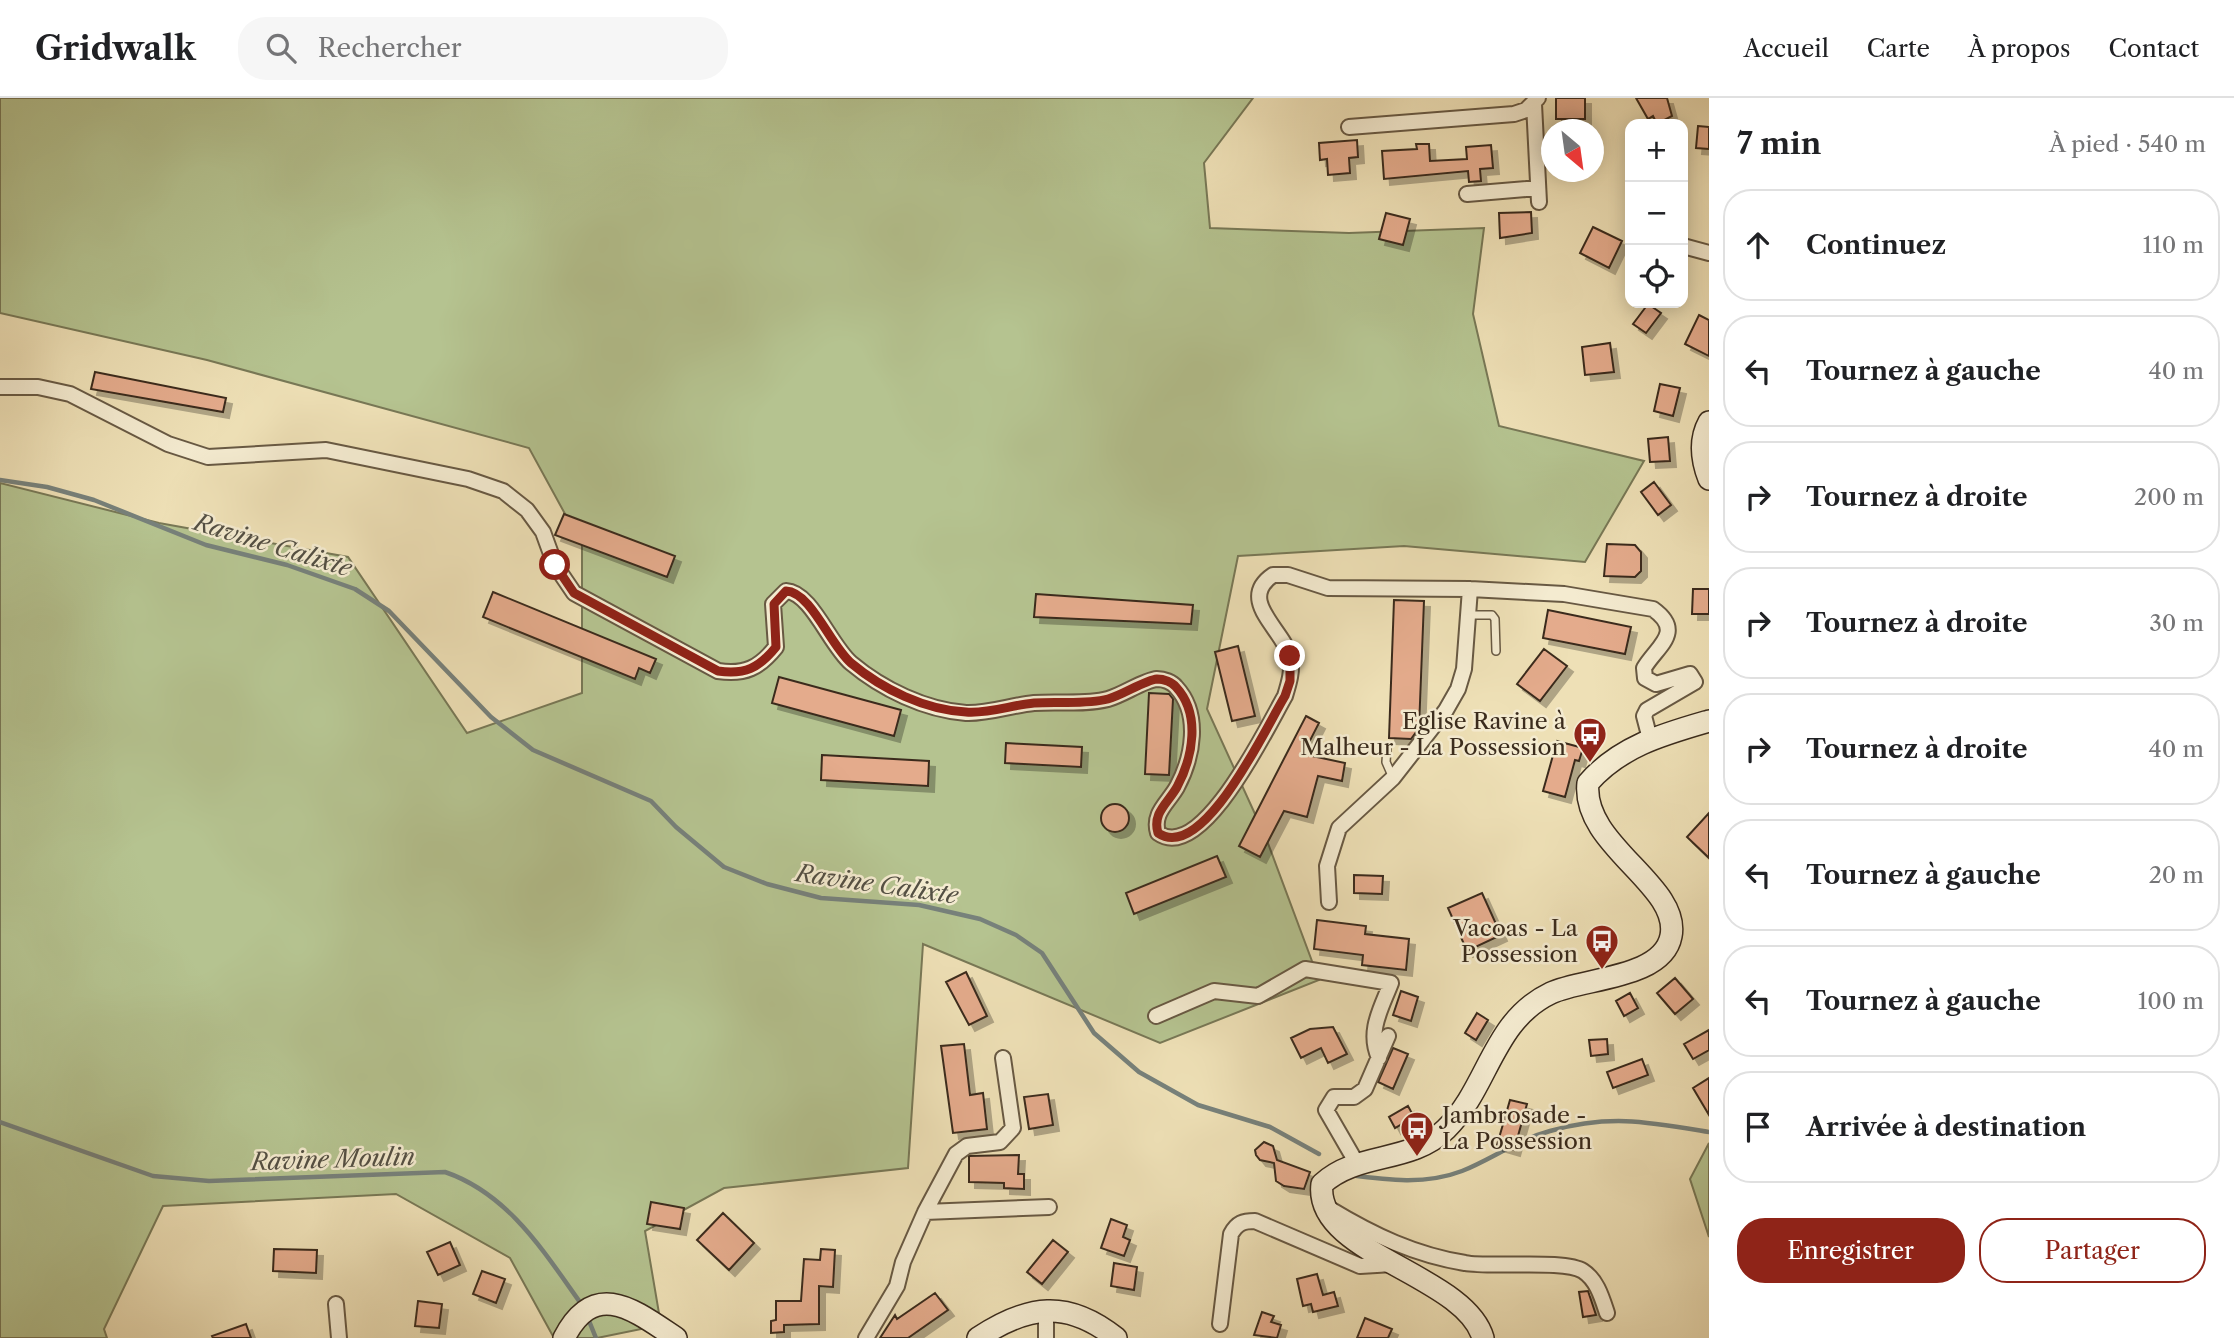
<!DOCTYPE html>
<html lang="fr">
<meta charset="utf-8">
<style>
:root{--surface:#fff;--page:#f6f6f6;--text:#202124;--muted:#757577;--line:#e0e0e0;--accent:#8f2418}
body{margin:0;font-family:"Libre Caslon Text",serif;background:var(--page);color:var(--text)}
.controls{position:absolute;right:21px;top:21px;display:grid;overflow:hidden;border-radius:14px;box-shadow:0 4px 18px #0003}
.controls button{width:63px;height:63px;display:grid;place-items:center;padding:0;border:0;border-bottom:2px solid var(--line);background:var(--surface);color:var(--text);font:35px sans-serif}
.compass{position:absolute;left:1541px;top:21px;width:63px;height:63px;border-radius:50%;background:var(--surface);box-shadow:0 4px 18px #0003;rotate:151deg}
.stop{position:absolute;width:21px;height:21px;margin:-16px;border:5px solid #8f2418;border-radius:50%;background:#fff}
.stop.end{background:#8f2418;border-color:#fff;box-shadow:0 2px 7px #0008}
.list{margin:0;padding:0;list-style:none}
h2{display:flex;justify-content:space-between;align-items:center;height:91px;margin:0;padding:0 28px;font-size:30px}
h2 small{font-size:23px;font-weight:400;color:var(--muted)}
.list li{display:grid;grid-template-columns:46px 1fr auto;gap:21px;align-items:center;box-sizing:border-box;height:112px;margin:0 14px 14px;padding:0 14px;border:2px solid var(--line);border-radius:28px}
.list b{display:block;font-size:26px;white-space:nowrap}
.list em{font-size:23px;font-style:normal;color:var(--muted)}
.actions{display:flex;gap:14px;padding:21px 28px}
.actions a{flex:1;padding:16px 0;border:2px solid var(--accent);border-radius:28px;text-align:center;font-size:24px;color:var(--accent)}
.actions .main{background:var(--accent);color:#fff}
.icon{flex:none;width:38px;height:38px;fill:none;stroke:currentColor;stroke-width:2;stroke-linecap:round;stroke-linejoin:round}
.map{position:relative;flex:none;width:1709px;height:1240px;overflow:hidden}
header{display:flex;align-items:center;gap:42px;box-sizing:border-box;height:98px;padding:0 35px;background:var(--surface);border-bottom:2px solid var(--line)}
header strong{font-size:33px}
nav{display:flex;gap:38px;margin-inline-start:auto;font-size:24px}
.search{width:490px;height:63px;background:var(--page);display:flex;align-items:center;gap:18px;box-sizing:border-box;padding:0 24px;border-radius:28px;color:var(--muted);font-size:26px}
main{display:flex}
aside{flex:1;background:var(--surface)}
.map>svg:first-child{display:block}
.green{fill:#b5c390;stroke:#787856;stroke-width:2}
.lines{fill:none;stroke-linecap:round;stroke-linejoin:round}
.stream{stroke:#77817b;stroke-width:4.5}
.building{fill:#e4ab8c;stroke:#3b2c1d;stroke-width:2;filter:url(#shadow)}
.lane-casing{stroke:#685943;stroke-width:10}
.street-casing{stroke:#685943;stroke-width:18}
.secondary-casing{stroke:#3b2c1d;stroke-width:24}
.lane{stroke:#f4ebd0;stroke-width:7}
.street{stroke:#f4ebd0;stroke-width:14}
.secondary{stroke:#f4ebd0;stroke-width:21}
.route{stroke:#8f2418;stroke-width:9}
.labels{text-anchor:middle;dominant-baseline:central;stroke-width:5;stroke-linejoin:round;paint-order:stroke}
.poi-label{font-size:23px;fill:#3b2c1d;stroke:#f4ebd0;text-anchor:end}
.water-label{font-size:24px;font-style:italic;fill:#545044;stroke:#f4ebd0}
</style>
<header>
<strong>Gridwalk</strong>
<div class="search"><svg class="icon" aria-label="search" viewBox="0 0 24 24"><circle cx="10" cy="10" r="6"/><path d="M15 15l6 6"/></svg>Rechercher</div>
<nav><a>Accueil</a><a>Carte</a><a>À propos</a><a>Contact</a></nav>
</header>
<main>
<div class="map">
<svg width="1709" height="1240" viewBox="0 0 1709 1240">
<defs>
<filter id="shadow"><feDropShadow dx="6" dy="6" stdDeviation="0" flood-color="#0004"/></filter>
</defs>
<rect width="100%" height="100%" fill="#eee0b6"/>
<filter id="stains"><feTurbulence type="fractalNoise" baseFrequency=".00286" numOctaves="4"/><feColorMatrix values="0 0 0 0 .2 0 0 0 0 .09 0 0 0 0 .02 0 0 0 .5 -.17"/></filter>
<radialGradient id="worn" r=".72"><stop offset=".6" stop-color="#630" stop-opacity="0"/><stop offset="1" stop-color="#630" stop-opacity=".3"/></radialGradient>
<path class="green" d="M0,0H1253L1204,65L1210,130L1349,135L1484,130L1473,216L1499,328L1644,363L1585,464L1404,448L1238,458L1207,611L1266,740L1319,882L1160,945L923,846L908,1070L724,1090L645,1133L661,1227L597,1240H554L510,1160L396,1096L163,1108L104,1231L107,1240H0V385L159,425L348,459L467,635L582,595V447L529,350L207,262L0,215Z
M1709,1045V1139L1690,1081Z"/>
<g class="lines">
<path class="stream" d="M0,382L47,389L94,402L206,447L287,467L355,491L389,513L491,619L533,652L651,703L676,729L724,769L767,786L821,800L919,807L980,821L1016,837L1042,855L1094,935L1139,974L1198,1007L1270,1029L1319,1056
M0,1024L153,1078L209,1083L445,1074C509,1096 544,1154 582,1207
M1350,1077C1387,1082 1426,1087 1462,1073C1492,1061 1517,1042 1550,1033C1610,1016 1649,1024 1709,1034
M587,1218L596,1240"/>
</g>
<path class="building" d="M1556,0H1585V21H1556Z
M1636,0H1667L1672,18L1657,26L1653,18L1648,21Z
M1698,28L1709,29V51L1696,50Z
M1357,42L1358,59L1349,60L1350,75L1328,77L1327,61L1320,62L1319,45Z
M1416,46H1429L1430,63L1467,61L1466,49L1491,47L1493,70L1480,71L1481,83L1469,84L1468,73L1384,81L1382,53L1417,51Z
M1531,114L1532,135L1500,140L1499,115Z
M1386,115L1410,121L1403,147L1379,141Z
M1593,129L1622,143L1609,170L1580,155Z
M1648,206L1661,215L1646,235L1633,226Z
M1699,217L1709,222V258L1685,246Z
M1610,245L1614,274L1585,277L1582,249Z
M95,274L226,300L223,314L91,291Z
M1660,286L1680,290L1673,318L1654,313Z
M1668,339L1670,363L1650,364L1648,341Z
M1654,384L1671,407L1658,417L1641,394Z
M564,416L675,458L667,479L555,437Z
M1607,446L1635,447L1641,454V473L1635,479L1604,478Z
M1693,491H1709V516H1692Z
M493,494L656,561L650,575L639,570L635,581L483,519Z
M1036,496L1193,507L1191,526L1034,519Z
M1394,502L1424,503L1419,630L1411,641L1389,640Z
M1548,512L1631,529L1625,556L1543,540Z
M1238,548L1255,618L1232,623L1215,554Z
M1544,551L1567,568L1540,603L1517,586Z
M779,579L901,612L894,638L772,605Z
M1149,595L1169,596L1173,601L1169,677L1145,676Z
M1306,618L1319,625L1303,656L1345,665L1342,683L1318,678L1307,719L1284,713L1260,759L1239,748Z
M1557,643L1583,650L1579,663L1575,662L1565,699L1543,693Z
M1006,645L1082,649L1081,669L1005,665Z
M822,657L929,663L928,688L821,682Z
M1101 720a14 14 0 1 1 28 0a14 14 0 1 1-28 0Z
M1709,715V760L1687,739Z
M1217,758L1226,779L1134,816L1126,795Z
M1354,777L1383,778L1382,796L1354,795Z
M1482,795L1501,837L1467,853L1448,810Z
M1317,822L1366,828L1365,836L1409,841L1406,872L1362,867L1363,857L1314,851Z
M966,874L987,918L969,927L946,884Z
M1675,880L1693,901L1675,916L1657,895Z
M1401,893L1418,899L1411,923L1393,917Z
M1630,895L1638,910L1624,918L1616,903Z
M1477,915L1488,922L1476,942L1465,935Z
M1333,929L1347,956L1328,965L1321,950L1301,960L1291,940L1310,931Z
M1709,932V952L1693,961L1684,946Z
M1607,941L1608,956L1591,958L1589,942Z
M964,946L970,997L983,995L987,1031L953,1035L941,948Z
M1393,950L1408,956L1393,991L1378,984Z
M1642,961L1648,977L1613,990L1607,974Z
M1709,980V1017L1693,990Z
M1048,996L1053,1027L1029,1031L1024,999Z
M1510,1002L1527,1006L1514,1052L1497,1047Z
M1408,1008L1414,1019L1395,1030L1389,1019Z
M1264,1044L1273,1048L1277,1062L1310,1074L1304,1091L1284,1088L1276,1083L1274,1065L1260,1062L1256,1057L1255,1052Z
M1019,1057L1018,1076H1024V1091L1004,1090V1085L969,1084V1058Z
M651,1104L684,1110L680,1131L647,1126Z
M723,1115L754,1145L729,1172L697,1142Z
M1111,1121L1127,1127L1123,1139L1130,1142L1124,1158L1101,1150Z
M1053,1142L1068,1154L1042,1186L1027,1174Z
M450,1144L460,1167L438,1177L427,1154Z
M274,1151L317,1152L316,1175L273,1173Z
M821,1151L835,1152L833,1189L819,1188V1226L784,1227V1234L771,1235V1223L776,1222V1203H801L804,1161L820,1162Z
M1114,1165L1137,1169L1134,1192L1111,1188Z
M482,1173L505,1181L496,1205L473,1196Z
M1317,1176L1323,1197L1334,1194L1338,1208L1313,1214L1311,1206L1303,1208L1297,1181Z
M1588,1193L1596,1217L1583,1219L1579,1194Z
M935,1195L948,1212L908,1240H880L895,1217L897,1221Z
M418,1203L442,1206L439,1230L415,1228Z
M1262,1214L1274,1218L1271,1224L1281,1227L1277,1240L1254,1237Z
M1365,1220L1392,1231L1388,1240H1357Z
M246,1226L251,1240H213L212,1238Z"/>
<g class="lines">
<defs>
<path id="lane" d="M1468,517H1492L1495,521L1496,553
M1387,649L1386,664L1393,680"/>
<path id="street" d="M1534,6L1539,104
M1349,29L1514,16L1526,12L1538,0
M1467,96L1538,90
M1683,148L1709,155
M0,289H38L70,296L168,346L208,359L326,352L468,381L503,393L527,412L543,434L555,467L574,495L718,573C745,577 759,570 776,549L773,506L786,493C811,494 830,547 851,565C882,591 925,612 966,615C988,616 1012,607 1034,605C1058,603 1085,607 1108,601C1123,597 1144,582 1157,581C1164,581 1172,584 1176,589C1201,616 1193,659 1177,689C1168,705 1152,715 1158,735C1202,766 1267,629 1285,598C1289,585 1293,572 1290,559C1284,532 1236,502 1273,477H1288L1328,490L1470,491L1564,496L1653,511C1685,534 1657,548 1644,570L1645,580L1656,586L1690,576L1695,584L1647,612L1644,618L1650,641
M1329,804L1327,768L1339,730L1393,680L1446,612L1458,591L1464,571L1470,491
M1156,918L1214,893L1258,898L1305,871L1391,885C1381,911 1367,933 1379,960
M1356,1064L1326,1012L1334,999H1354L1365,991L1388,938
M1330,1111C1373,1137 1415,1157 1465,1165C1491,1170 1565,1161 1583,1173C1597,1182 1602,1200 1607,1215
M925,1114L1049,1109
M336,1206L339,1240
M1046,1213V1240
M1220,1226L1231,1136C1237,1125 1243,1123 1255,1123L1360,1168L1393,1166
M866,1240L897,1188L903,1164L925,1114L956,1056L967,1048L1000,1044L1013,1030L1003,960"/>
<path id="secondary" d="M1709,324C1699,342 1702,363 1709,381
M564,1240C595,1180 634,1212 676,1240
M978,1240C1028,1207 1067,1201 1116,1240
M1483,1240C1465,1176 1313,1156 1322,1086C1358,1053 1411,1066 1446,1031C1489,989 1492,923 1551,895C1582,880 1663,881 1671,838C1681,787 1581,747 1588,685C1620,648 1664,636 1709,623"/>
</defs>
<use href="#lane" class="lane-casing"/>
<use href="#street" class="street-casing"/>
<use href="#secondary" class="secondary-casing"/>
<use href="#lane" class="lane"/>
<use href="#street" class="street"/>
<use href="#secondary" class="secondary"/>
</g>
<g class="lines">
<path class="route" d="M555,467L574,495L718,573C745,577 759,570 776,549L774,506L786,493C811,494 830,547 851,565C882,591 925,612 966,614C988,616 1012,607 1034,605C1058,603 1085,607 1108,601C1123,597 1145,582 1157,581C1164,581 1172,584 1176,589C1201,616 1193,659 1177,689C1168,705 1152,715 1158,735C1203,766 1266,629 1285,598L1290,583V558"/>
</g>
<defs>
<symbol id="bus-pin" viewBox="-11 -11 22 30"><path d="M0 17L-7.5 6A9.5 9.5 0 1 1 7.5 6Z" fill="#8f2418" stroke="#f4ebd0"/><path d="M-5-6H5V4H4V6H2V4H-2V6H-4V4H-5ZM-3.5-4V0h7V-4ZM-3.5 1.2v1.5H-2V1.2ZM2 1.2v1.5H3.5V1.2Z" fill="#fff"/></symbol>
</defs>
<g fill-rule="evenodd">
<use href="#bus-pin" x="1571" y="617" width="38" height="52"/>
<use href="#bus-pin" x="1583" y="824" width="38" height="52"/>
<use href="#bus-pin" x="1398" y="1011" width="38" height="52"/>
</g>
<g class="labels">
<g class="poi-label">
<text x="1566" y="623">Eglise Ravine à<tspan x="1566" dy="26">Malheur - La Possession</tspan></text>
<text x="1578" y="830">Vacoas - La<tspan x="1578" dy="26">Possession</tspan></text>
<text x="1442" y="1017" text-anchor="start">Jambrosade -<tspan x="1442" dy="26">La Possession</tspan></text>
</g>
<g class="water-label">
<text transform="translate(273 447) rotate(17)">Ravine Calixte</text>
<text transform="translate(877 786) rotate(8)">Ravine Calixte</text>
<text transform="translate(333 1061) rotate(-2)">Ravine Moulin</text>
</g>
</g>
<rect width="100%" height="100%" filter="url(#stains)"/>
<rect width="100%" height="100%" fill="url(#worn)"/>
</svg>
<div class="controls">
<button>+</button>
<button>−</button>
<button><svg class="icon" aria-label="locate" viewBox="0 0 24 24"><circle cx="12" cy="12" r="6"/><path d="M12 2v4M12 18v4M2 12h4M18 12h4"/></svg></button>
</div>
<svg class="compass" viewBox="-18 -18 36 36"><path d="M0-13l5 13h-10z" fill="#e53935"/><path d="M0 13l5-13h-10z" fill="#757577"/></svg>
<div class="stop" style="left:555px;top:467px"></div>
<div class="stop end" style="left:1290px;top:558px"></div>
</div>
<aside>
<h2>7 min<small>À pied · 540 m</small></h2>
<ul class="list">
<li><svg class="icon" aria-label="ahead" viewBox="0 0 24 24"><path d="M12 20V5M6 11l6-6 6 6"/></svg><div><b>Continuez</b></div><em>110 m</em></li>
<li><svg class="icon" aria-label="left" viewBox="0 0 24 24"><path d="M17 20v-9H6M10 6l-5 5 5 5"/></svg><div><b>Tournez à gauche</b></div><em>40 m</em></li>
<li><svg class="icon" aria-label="right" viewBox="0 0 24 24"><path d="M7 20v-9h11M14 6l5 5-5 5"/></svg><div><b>Tournez à droite</b></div><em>200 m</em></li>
<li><svg class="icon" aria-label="right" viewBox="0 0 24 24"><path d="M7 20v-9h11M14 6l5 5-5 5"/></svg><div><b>Tournez à droite</b></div><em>30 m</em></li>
<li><svg class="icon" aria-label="right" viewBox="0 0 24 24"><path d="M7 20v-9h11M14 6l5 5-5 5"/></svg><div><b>Tournez à droite</b></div><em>40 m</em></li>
<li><svg class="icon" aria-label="left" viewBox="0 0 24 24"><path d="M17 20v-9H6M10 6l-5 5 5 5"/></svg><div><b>Tournez à gauche</b></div><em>20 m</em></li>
<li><svg class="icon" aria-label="left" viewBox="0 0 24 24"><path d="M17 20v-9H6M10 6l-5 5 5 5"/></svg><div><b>Tournez à gauche</b></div><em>100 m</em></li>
<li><svg class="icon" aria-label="arrive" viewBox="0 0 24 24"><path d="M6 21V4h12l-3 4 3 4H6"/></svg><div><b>Arrivée à destination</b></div></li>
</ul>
<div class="actions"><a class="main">Enregistrer</a><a>Partager</a></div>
</aside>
</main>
